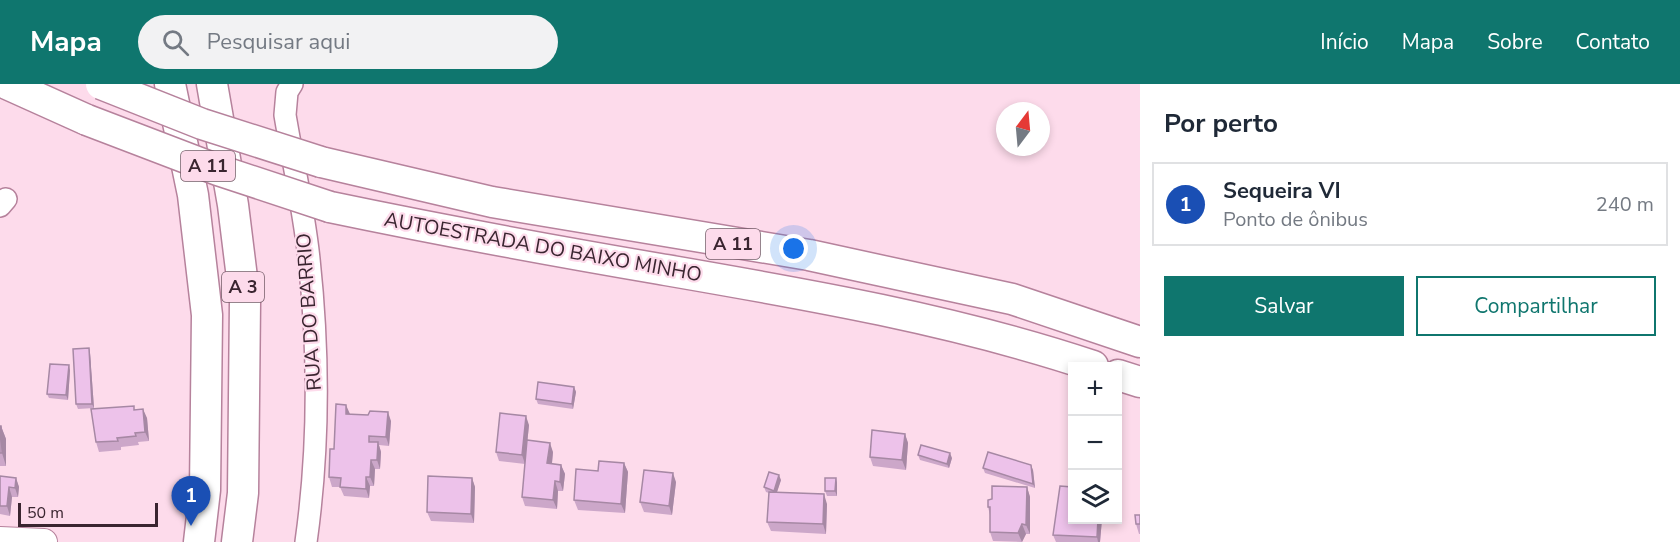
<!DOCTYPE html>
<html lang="pt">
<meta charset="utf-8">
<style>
:root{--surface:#fff;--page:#f2f2f3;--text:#1f2937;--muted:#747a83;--line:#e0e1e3;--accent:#0f766e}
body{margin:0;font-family:"Nunito Sans",sans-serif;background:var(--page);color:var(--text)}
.controls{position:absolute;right:18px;bottom:18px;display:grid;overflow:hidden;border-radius:0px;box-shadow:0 3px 9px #0003}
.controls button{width:54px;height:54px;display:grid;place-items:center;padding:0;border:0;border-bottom:2px solid var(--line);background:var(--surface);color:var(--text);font:30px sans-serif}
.compass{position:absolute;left:996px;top:18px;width:54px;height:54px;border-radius:50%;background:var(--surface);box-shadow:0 3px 9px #0003;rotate:16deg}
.scale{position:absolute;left:18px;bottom:15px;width:140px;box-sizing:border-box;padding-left:6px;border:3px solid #3a2530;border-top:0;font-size:16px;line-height:21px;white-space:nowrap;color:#3a2530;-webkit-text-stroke:4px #fddbeb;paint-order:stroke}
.you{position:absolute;left:794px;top:165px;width:21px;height:21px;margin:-15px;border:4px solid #fff;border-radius:50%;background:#1a73e8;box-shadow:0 0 0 9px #1a73e833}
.badge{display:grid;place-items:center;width:39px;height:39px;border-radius:50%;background:var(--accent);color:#fff;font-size:20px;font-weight:700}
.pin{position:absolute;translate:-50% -50px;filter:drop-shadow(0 2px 3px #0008)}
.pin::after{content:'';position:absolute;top:32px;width:21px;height:18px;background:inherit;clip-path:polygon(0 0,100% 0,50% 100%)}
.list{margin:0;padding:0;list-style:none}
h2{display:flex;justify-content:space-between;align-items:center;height:78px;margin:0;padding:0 24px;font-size:26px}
h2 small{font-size:20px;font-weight:400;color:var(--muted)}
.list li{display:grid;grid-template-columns:39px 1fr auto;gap:18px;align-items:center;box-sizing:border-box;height:84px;margin:0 12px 12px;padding:0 12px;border:2px solid var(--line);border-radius:0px}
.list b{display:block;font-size:22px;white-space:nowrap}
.list p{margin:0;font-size:20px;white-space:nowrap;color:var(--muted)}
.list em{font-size:20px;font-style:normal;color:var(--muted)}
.actions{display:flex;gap:12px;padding:18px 24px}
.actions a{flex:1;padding:14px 0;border:2px solid var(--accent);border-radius:0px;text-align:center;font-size:21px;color:var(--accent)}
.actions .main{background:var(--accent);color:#fff}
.icon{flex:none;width:33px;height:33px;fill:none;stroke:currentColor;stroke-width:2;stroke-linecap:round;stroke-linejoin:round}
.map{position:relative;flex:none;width:1140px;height:458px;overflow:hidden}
header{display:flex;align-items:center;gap:36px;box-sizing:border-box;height:84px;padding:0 30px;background:var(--accent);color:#fff}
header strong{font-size:28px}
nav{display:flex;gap:33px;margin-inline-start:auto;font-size:21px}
.search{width:420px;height:54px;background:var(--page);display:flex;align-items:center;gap:15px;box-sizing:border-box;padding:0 21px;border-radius:33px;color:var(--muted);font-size:22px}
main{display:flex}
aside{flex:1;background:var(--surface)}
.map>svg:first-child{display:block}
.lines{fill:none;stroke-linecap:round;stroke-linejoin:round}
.minor-casing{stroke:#b6829c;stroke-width:24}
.major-casing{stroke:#b6829c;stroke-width:28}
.highway-casing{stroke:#b6829c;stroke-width:33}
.minor{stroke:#fff;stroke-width:21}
.major{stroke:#fff;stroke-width:26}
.highway{stroke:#fff;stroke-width:30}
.highway-bridge-casing{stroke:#b6829c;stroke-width:33;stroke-linecap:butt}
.highway-bridge{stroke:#fff;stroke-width:30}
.wall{fill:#cca7c9}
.shaded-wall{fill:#a688a4}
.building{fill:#edc2ea;stroke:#a688a4;stroke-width:1.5}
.labels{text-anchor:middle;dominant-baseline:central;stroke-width:4.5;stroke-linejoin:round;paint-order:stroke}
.shield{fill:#fddbeb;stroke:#745c68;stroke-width:1.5}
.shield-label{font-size:18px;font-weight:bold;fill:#3a2530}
.street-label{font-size:20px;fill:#3a2530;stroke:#fddbeb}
</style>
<header>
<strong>Mapa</strong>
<div class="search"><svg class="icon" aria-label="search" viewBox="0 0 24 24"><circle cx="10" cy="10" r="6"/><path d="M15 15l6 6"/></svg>Pesquisar aqui</div>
<nav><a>Início</a><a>Mapa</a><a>Sobre</a><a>Contato</a></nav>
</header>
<main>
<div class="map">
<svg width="1140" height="458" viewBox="0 0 1140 458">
<rect width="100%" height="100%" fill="#fddbeb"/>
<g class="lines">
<defs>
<path id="minor" d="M292,0L287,8L285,31C293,79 304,127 309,175C319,268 319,365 306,458
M0,122L6,115"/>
<path id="major" d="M0,456L44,458"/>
<path id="highway" d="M7,0L87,36
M170,0L193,111L207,231L205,406L199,458
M212,0L233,121L245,218L243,409L237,458
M321,78L492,118L809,171L1012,215L1140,258
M330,123C440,146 549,166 660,185C805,210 952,235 1093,282
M1118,291L1140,298"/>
</defs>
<use href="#minor" class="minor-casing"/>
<use href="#major" class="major-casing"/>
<use href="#highway" class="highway-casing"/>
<use href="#minor" class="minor"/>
<use href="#major" class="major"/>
<use href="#highway" class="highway"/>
<defs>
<path id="highway-bridge" d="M101,0L202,40L321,78
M87,36L218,86L330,123"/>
</defs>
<use href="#highway-bridge" class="highway-bridge-casing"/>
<use href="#highway-bridge" class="highway-bridge"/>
</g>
<path class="wall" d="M89,264L90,269L94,324L78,325L76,320Z
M70,286L68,316L49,314L47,310Z
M574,303L576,308L573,325L538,320L536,315Z
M135,326L147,334L149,357L138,358L139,361L121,363V366L99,368L96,358Z
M350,330L391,337L389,362L379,361L381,368L380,385H375L374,402H370L369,414L344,412L340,403H332L329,393Z
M529,341L525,380L499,377L496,368Z
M0,342H1L6,355V382H0Z
M905,350L908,359L906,386L873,382L870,373Z
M553,368L552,380L561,381L565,390L563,407H558L557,425L525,422L522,413Z
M918,371L952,374L949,384L920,376Z
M624,379L628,388L625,429L578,426L574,416L598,387Z
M983,384L1033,386L1035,404L985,389Z
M0,392L16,394L19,403L18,413H12L10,432L0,430Z
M472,394L475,403L474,439L431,437L427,428Z
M836,394L837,399V412H827L825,407Z
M781,396L777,408L827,420L826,450L771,447L767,438L769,409L766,408L764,403Z
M676,398L672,431L644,428L640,418Z
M1027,403L1030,413V450H1026L1022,458L993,457L990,448V431L988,423L992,415Z
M1140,431V450H1139L1136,440Z
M1102,435L1100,458H1056L1053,451Z"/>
<path class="shaded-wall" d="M89,264L90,269L94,324L92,320Z
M69,281L70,286L68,316L66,311Z
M574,303L576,308L573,325L572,320Z
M346,321L350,330H346Z
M143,325L147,334L149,357L145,348Z
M388,328L391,337L389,362L386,353Z
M526,332L529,341L525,380L522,371Z
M1,342L6,355V382L2,369Z
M905,350L908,359L906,386L902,376Z
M378,358L381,368L380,385L377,376Z
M550,359L553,368L551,388L547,379Z
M950,369L952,374L949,384L947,380Z
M371,376L375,385L374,402L370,393Z
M624,379L628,388L625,429L621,420Z
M561,381L565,390L563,407L560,398Z
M1031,381L1033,386L1035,404L1033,400Z
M673,389L676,398L672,431L669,422Z
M779,391L781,396L776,411L774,407Z
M366,393L370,402L369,414L366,405Z
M16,394L19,403L18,413L15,404Z
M472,394L475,403L474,439L471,430Z
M836,394L837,399V412L835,407Z
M555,397L558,407L557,425L553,416Z
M9,403L12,413L10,432L7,422Z
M1027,403L1030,413V450L1026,441Z
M824,410L827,420L826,450L823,440Z
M1098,435H1102L1100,458H1098L1097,453Z
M1022,440L1026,450L1022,458L1018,449Z"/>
<path class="building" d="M89,264L92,320H76L73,265Z
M50,280L69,281L66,311L47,310Z
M538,298L574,303L572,320L536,315Z
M336,320L346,321V330L368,331L370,327L388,328L386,353L369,352V358H378L377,376H371L370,393H366V405L340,403L341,394L329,393L330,365H334Z
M134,322V326L143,325L145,348L135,349L136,352L117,354L118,357L96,358L91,325Z
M500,329L526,332L522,371L496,368Z
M0,342H1L2,369H0Z
M872,346L905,350L902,376L870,373Z
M527,356L550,359L547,379L561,381L560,398L555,397L553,416L522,413Z
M921,361L950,369L947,380L918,371Z
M988,368L1031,381L1033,400L983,384Z
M599,377L624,379L621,420L574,416L576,385L598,387Z
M644,386L673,389L669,422L640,418Z
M769,388L779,391L774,407L764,403Z
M0,392L16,394L15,404L9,403L7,422H0Z
M428,392L472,394L471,430L427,428Z
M825,394H836L835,407H825Z
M992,402L1027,403L1026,441L1022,440L1018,449L990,448V423H988V416L992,415Z
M1060,402L1072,403V435H1098L1097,453L1053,451Z
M769,408L824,410L823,440L767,438Z
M1135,431H1140V440H1136Z"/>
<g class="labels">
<g class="shield">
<rect x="181" y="67" width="54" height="30" rx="4.5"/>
<rect x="706" y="145" width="54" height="30" rx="4.5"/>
<rect x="222" y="188" width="42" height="30" rx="4.5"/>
</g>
<g class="shield-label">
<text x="208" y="82">A 11</text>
<text x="733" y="160">A 11</text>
<text x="243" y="203">A 3</text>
</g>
<g class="street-label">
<text transform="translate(543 163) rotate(10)">AUTOESTRADA DO BAIXO MINHO</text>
<text transform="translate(309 228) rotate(-94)">RUA DO BARRIO</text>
</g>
</g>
</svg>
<div class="controls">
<button>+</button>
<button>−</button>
<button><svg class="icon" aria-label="layers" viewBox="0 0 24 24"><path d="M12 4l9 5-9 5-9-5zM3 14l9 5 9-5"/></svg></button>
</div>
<svg class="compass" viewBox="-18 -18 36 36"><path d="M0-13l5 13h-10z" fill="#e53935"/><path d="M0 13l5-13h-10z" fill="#747a83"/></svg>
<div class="scale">50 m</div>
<div class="you"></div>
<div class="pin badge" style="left:191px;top:442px;background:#1a4fb4">1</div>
</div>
<aside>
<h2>Por perto<small></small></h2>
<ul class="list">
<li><span class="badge" style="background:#1a4fb4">1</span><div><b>Sequeira VI</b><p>Ponto de ônibus</p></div><em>240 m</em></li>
</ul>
<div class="actions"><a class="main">Salvar</a><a>Compartilhar</a></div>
</aside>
</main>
